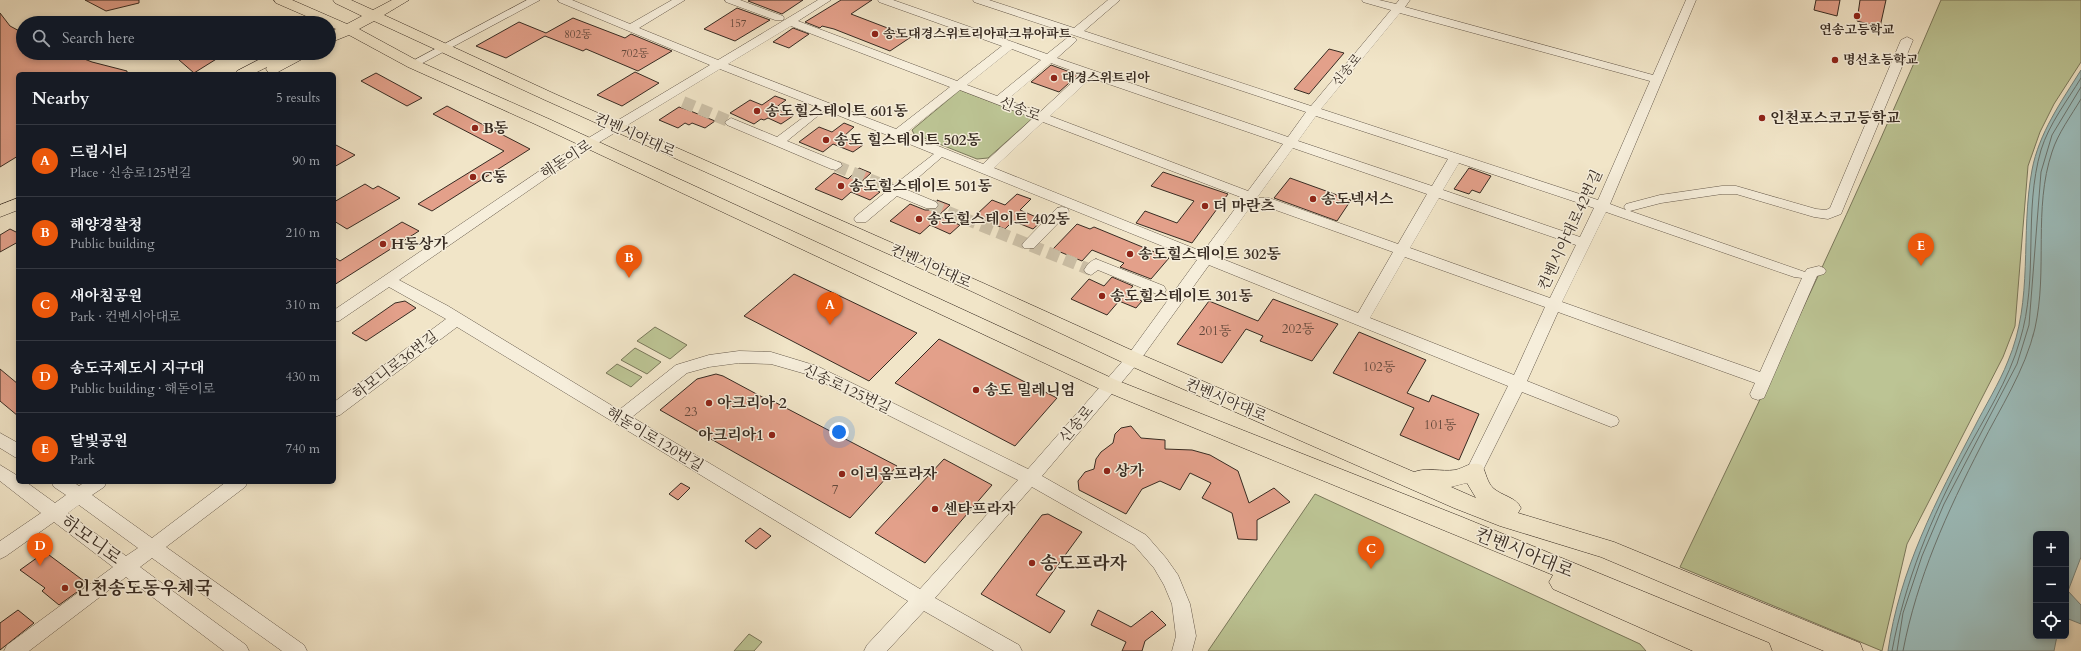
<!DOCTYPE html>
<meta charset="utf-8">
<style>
:root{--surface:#171b24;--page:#242831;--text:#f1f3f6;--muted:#9ea1a6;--line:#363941;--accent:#ea580c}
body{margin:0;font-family:Cardo,"Noto Serif KR",serif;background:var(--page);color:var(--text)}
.controls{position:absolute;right:12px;bottom:12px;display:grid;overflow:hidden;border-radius:6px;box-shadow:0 2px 6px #0003}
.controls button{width:36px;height:36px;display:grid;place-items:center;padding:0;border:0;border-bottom:1px solid var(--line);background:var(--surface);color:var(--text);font:20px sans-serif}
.you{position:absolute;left:839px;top:432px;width:14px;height:14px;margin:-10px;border:3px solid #fff;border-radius:50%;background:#1a73e8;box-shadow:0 0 0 6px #1a73e833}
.badge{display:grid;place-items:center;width:26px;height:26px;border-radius:50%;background:var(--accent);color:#fff;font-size:13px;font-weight:700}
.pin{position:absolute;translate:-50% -33px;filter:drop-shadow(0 1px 2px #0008)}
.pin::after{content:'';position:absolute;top:21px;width:14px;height:12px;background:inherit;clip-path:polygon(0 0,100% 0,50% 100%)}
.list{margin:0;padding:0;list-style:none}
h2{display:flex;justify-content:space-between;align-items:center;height:52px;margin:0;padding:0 16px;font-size:17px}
h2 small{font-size:13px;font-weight:400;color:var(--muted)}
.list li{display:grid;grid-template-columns:26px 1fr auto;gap:12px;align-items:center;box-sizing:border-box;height:72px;padding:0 16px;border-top:1px solid var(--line)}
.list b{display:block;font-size:15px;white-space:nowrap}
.list p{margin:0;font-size:13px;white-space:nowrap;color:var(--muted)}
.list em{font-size:13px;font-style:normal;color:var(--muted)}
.icon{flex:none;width:22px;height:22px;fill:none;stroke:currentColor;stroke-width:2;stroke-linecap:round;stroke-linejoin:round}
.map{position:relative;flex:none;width:2081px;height:651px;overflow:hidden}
.search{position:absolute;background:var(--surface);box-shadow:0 2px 6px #0003;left:16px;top:16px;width:320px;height:44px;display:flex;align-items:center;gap:10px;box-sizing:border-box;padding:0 14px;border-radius:22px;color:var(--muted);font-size:15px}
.panel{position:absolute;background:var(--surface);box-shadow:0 2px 6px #0003;left:16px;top:72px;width:320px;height:412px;border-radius:6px}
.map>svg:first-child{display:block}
.green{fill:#bcc494;stroke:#7a785b}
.water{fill:#9cbdbc;stroke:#74837e}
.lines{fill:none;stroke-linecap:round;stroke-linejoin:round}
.shore{stroke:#6a746f;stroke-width:1}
.building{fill:#e3a08a;stroke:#372b22}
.minor-tunnel{stroke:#ccc0a7;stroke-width:12;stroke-dasharray:12 6;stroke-linecap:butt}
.minor-casing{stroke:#665a4c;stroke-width:1}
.major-casing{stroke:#372b22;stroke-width:1}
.minor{fill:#f6eedb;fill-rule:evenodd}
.major{fill:#f1e5c8;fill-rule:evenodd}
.poi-dot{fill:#8f2418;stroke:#f6eedb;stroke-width:1.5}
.labels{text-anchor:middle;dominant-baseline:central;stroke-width:3;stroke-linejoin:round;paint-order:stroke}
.far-number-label{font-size:11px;fill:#62483c}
.far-poi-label{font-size:13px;font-weight:bold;fill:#372b22;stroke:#f6eedb;text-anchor:start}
.far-street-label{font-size:13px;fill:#372b22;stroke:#f6eedb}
.number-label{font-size:13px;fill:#62483c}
.street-label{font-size:15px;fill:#372b22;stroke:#f6eedb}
.poi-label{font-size:15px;font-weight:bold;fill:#372b22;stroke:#f6eedb;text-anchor:start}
.near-street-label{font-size:18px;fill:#372b22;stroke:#f6eedb}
.near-poi-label{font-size:18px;font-weight:bold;fill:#372b22;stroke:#f6eedb;text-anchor:start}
</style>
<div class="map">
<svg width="2081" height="651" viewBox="0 0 2081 651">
<rect width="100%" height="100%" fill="#f1e5c8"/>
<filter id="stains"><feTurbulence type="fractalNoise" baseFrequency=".005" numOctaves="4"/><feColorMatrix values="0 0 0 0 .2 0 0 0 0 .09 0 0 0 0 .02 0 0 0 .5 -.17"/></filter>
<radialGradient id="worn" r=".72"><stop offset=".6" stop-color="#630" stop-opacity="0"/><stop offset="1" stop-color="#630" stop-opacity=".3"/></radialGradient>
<path class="green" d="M1941,0H2081V62L2054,104L2040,132L2028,166L2015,326L2003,357L1907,544L1882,651L1680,567C1770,379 1860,192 1941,0Z
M960,90L1033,118L988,158L977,159L914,134L912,130Z
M655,327L687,345L670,359L637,341Z
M635,348L661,362L647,374L621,360Z
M617,364L642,377L631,387L606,373Z
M1315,494L1640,644L1646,651H1208Z
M749,634L762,642L754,651H734Z"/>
<path class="water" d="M2081,70V557L2068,591L2081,605V624L2066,618V534H2036V636H2057L2054,651H1888C1899,571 1937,499 1974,428C1985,406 1999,384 2008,361C2034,300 2020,234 2032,170C2039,133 2061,102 2081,70Z"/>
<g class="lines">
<path class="shore" d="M1892,651C1905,581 1931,518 1964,456C1984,418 2009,380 2020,340C2039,278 2023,212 2041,150C2049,124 2067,101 2081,78
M1897,651L1903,613L1922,556L1944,504L2017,364L2029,325L2041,172L2052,135L2081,87
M1903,651C1917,578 1947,512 1981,446C2000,408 2025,371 2035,328C2048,270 2033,209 2052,152C2058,133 2071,116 2081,99"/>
</g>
<path class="building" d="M85,0H139V3L106,11Z
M750,0H803L782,14L748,1Z
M841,0H872L851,14L911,37L890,51L834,29L822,26L820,28L805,22Z
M1816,0H1840L1837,16L1814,10Z
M1860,0H1886L1880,27L1857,21Z
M737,8L770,20L735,41L704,29Z
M0,13L10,26L23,33V53H69L92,62L127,71V74H18V156L0,167Z
M573,18L625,38L631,34L672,51L638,71L586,49L583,51L545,36L506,58L476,46L519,22L546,33Z
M793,28L809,34L789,48L773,42Z
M1329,49L1344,53L1309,94L1294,89Z
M171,53H226L194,73Z
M1051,65L1078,75L1059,92L1031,82Z
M635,72L659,83L622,106L597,95Z
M376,73L422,98L407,106L361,81Z
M775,96L786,100L775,108L793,116L781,124L768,118L764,120L761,119L754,124L730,113L750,100L762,105Z
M447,106L530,149L432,211L418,204L504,151L433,114Z
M679,107L688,110L715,121L705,128L692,123L689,125L685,123L678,128L659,120Z
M844,123L854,127L843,137L863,145L853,152L833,144L823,152L799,142L819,127L832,132Z
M334,144L355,155L334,167Z
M859,168L871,173L859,184L880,192L870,200L851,192L842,200L815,189L834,173L848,179Z
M1469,168L1491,176L1480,193L1472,190L1469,194L1454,189Z
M1163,172L1228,194L1192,243L1136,223L1145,211L1177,223L1194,201L1151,186Z
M1290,178L1351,200L1337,221L1274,198Z
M365,184L373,189L378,186L400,198L347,229L334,221V202Z
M1017,194L1031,199L1020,210L1043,220L1033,229L1013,221L1005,229L975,216L992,200L1005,205Z
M937,200L950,205L938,216L960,225L950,234L930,225L920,234L890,221L910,204L925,210H936L939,206Z
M402,222L419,231L334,285V257L340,261Z
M1077,224L1090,229L1094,227L1169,258L1151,279L1120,267L1124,263L1092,250L1082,261L1053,249Z
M10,229L18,233V242L0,252V235Z
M794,274L917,333L869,381L744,316Z
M1112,277L1133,286L1126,294L1142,301L1136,308L1119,301L1107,315L1071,299L1089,279L1104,286Z
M1273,299L1338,324L1312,361L1260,341L1263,336L1246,329L1222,363L1177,344L1209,301L1258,321Z
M405,301L416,308L366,341L352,333L395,303Z
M1359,332L1426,360L1407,393L1429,402L1432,395L1479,414L1459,460L1400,435L1414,408L1333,373Z
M939,339L1057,398L1015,446L895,383Z
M0,369L18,384V416L0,401Z
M716,374L723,376L764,398L765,397L897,466L850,518L660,410L697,379Z
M1131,426L1141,438L1165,440V449L1192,450L1210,455L1238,471L1249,503L1274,488L1290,502L1257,520V540L1238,539L1232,513L1202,498L1211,483L1190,473L1180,490L1160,481L1142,489L1126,514L1079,490L1078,481L1085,472L1094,469L1096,459L1101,452L1113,443L1115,434L1121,428Z
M944,459L992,485L925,563L875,533Z
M681,483L690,488L678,500L669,494Z
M1048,514L1082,532L1036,595L1065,611L1050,633L981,594L1042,515Z
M760,528L771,536L756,549L745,541Z
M45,552L88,584L59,605L42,591L45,588L20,570Z
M18,610L34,623L0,650V623Z
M1098,610L1131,627L1152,611L1166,625L1145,641L1142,651H1122L1126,642L1091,625Z"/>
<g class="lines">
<path class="minor-tunnel" d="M683,102L731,122
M836,166L891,188
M931,205L1091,270"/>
<defs>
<path id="minor" d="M527,0H540L417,66L413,67L407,64Z
M558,0H572L630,24L672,0H685L639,28L718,60L818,0H831L798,21L957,81L1002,46L879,2L878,0H893L1047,54L1067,38H1075L1077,40L1075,42L1057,58L1288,137L1306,112L974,2L973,0H989L1074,28L1108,0H1120L1084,31L1311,106L1391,10L1363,2L1362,0H1379L1396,4L1399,0H1410L1405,7L1653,75L1686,0H1696L1610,204L1626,210L1624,207L1626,204L1660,195L1722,186H1736L1816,209L1826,210L1830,208L1901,40L1907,37L1913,40L1841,214L1828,219L1814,217L1736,194H1722L1661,203L1630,211L1805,272L1807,269L1819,266L1824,268L1826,271L1824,274L1817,276L1764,398L1758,400L1752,398L1750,394L1755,383L1558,312L1527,381L1617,417L1619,421L1617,425L1611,427L1522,392L1480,476L1474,478L1468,476L1466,471L1508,386L1209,265L1138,363L1042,476L1146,535L1166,558L1178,575L1190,604L1196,636L1192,651H1172L1176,636L1172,604L1164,585L1154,568L1134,545L1032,487L935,598L1019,645L1022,651H994L924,611L887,651H864L867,645L908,601L457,327L340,415L334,417V402L446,319L389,287L339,321L334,322V310L585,140L710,65L559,2ZM1400,13L1650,81L1598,200L1321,109ZM791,26L950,87L896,129L728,64ZM1012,49L1041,60L997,96L967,85ZM1051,63L1081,74L1040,112L1007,100ZM720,69L817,107L777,137L731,118L725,122L727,125L831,169L836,170L842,166L841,163L787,141L825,110L934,154L894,185H886L884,188L887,191L856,216L854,219L856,222H866L897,196L926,208H936L938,205L936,202L905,189L942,157L1197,260L1128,355L1028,469L817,366L771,352L739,351L709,355L676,365L619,410L448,306L399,280L593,146ZM1091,78L1283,144L1248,191L1050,116ZM960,90L1033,118L983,164L906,133ZM1316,116L1448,159L1432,186L1298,141ZM1043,122L1243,198L1203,252L994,168ZM1293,148L1427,194L1398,244L1269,198H1259L1257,201L1259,204L1393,252L1358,313L1215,256ZM1459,163L1594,208L1580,237L1443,190ZM1439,198L1576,245L1550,298L1410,248ZM1606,212L1794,277L1802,278L1760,372L1562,302ZM1405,257L1545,307L1514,375L1370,318ZM739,363L771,364L806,374L1018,480L920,589L632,417L687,373L709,367Z
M725,0H740L783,16L784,18L783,20H775L726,2Z
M1062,207L1067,208L1069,211L1067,214L1034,248H1024L1022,245L1024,242L1057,208Z
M1096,259L1164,286L1166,290L1164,294L1159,295L1098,270L1091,275L1086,273L1084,270C1087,265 1090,261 1096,259Z
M0,433L18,443V459L0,448Z
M0,465L18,476V482H26L55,503L66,495L54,487L51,482H73L79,486L85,482H107L104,487L92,495L152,538L226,482H248L245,487L166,547L304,645L307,651H282L152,558L140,567L246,645L249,651H224L126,577L29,651H4L7,645L113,567L54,522L6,556L0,559V541L41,513L0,481ZM79,505L138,548L126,556L68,513Z"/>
<path id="major" d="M274,0H292L347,24L362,16L335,3L333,0H351L373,10L392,0H409L384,15L555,94L983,283L1140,354L1414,472C1427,467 1441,472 1455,470C1465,468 1470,461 1482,465C1486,473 1487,482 1493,488C1502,496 1516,497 1521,508L1518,513L1614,542L1860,643L1863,651H1824L1601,557L1500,526L1454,508L1126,364L971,291L545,100L374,21L359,29L418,61L549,119L1116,380L1462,517L1769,643L1772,651H1693L1553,589L1549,582L1553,575L1102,390L537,125L408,67L349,35L329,43V33L336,29L329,26V23H322L276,3ZM1467,483L1476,498L1451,487Z
M272,53H290L289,55L310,53L308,56L278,72H268L266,69L267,67L253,74H235L237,71Z
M18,198V210L0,217V205Z"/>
</defs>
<use href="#minor" class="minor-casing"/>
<use href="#major" class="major-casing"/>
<use href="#minor" class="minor"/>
<use href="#major" class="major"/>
</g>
<g class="poi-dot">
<circle cx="1857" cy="16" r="4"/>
<circle cx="875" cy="34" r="4"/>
<circle cx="1835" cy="60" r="4"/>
<circle cx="1054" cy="78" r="4"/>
<circle cx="757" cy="111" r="4"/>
<circle cx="1762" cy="118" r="4"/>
<circle cx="475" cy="128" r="4"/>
<circle cx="826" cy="140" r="4"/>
<circle cx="473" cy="177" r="4"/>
<circle cx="841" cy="186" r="4"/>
<circle cx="1313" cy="199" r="4"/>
<circle cx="1205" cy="206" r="4"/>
<circle cx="919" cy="219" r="4"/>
<circle cx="383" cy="244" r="4"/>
<circle cx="1130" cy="254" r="4"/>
<circle cx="1102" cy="296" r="4"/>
<circle cx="976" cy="390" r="4"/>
<circle cx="709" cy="403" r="4"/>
<circle cx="772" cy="435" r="4"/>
<circle cx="1107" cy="471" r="4"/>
<circle cx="842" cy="474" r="4"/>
<circle cx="935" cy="509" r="4"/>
<circle cx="1032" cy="563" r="4"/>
<circle cx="65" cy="588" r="4"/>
</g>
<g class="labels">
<g class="far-number-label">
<text x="738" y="23">157</text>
<text x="578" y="34">802동</text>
<text x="635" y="53">702동</text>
</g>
<g class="far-poi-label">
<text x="1857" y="30" text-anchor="middle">연송고등학교</text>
<text x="883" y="34">송도대경스위트리아파크뷰아파트</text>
<text x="1843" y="60">명선초등학교</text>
<text x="1062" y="78">대경스위트리아</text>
</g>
<g class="far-street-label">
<text transform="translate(1347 70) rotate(-50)">신송로</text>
</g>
<g class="number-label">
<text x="1298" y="329">202동</text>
<text x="1215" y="331">201동</text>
<text x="1379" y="367">102동</text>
<text x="691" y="412">23</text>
<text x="1440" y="425">101동</text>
<text x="835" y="490">7</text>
</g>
<g class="street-label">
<text transform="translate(1020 109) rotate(21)">신송로</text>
<text transform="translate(635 135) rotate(24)">컨벤시아대로</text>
<text transform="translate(566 159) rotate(-33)">해돋이로</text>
<text transform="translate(1570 230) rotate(-65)">컨벤시아대로42번길</text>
<text transform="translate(931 266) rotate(24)">컨벤시아대로</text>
<text transform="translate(395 365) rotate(-37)">하모니로36번길</text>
<text transform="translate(847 389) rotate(25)">신송로125번길</text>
<text transform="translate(1226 400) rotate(23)">컨벤시아대로</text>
<text transform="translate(1076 424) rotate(-50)">신송로</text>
<text transform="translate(655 439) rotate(31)">해돋이로120번길</text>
</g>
<g class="poi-label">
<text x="765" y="111">송도힐스테이트 601동</text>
<text x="1770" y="118">인천포스코고등학교</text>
<text x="483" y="128">B동</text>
<text x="834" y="140">송도 힐스테이트 502동</text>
<text x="481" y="177">C동</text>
<text x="849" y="186">송도힐스테이트 501동</text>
<text x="1321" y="199">송도넥서스</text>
<text x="1213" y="206">더 마란츠</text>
<text x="927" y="219">송도힐스테이트 402동</text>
<text x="391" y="244">H동상가</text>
<text x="1138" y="254">송도힐스테이트 302동</text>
<text x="1110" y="296">송도힐스테이트 301동</text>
<text x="984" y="390">송도 밀레니엄</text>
<text x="717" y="403">아크리아 2</text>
<text x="764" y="435" text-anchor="end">아크리아1</text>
<text x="1115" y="471">상가</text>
<text x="850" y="474">이리옴프라자</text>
<text x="943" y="509">센타프라자</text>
</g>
<g class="near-street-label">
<text transform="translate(91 540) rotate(36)">하모니로</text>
<text transform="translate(1524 553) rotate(22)">컨벤시아대로</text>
</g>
<g class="near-poi-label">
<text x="1040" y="563">송도프라자</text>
<text x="73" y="588">인천송도동우체국</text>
</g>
</g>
<rect width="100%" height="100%" filter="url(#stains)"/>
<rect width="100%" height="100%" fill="url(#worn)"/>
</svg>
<div class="controls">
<button>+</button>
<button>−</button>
<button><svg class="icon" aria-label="locate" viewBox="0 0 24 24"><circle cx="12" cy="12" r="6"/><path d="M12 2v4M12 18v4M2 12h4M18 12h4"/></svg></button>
</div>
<div class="you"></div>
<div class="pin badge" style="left:830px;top:325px">A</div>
<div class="pin badge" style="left:629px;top:278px">B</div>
<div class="pin badge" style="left:1371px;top:569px">C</div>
<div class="pin badge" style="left:40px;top:566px">D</div>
<div class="pin badge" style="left:1921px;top:266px">E</div>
<div class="search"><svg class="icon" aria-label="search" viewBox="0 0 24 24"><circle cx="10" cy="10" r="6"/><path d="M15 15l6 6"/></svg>Search here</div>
<section class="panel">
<h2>Nearby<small>5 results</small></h2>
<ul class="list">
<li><span class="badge">A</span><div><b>드림시티</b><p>Place · 신송로125번길</p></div><em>90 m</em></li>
<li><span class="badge">B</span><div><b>해양경찰청</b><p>Public building</p></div><em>210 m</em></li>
<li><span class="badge">C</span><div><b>새아침공원</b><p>Park · 컨벤시아대로</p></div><em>310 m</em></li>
<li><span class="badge">D</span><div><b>송도국제도시 지구대</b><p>Public building · 해돋이로</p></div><em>430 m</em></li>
<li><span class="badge">E</span><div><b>달빛공원</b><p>Park</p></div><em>740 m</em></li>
</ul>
</section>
</div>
